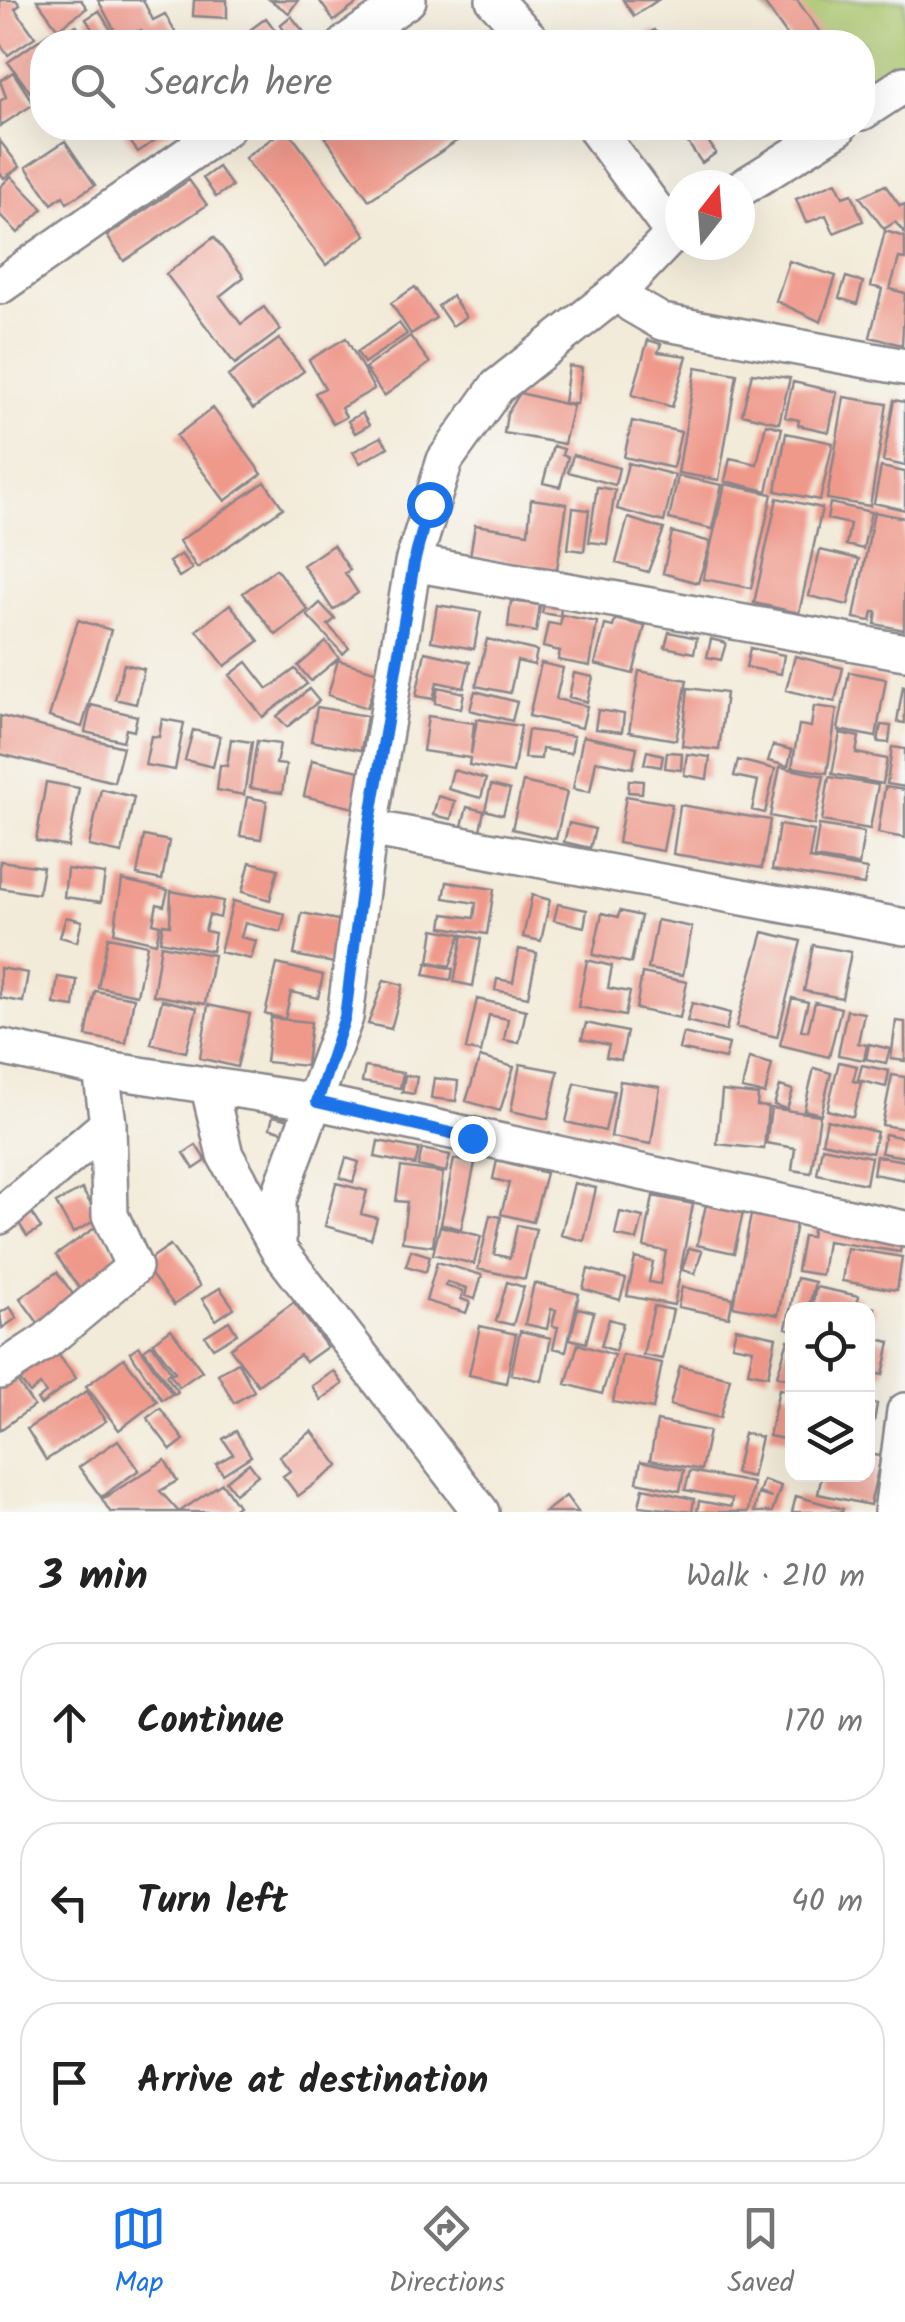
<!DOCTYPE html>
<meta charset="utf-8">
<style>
:root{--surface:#fff;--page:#f2f2f2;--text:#222;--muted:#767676;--line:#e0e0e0;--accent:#1a73e8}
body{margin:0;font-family:Kalam,sans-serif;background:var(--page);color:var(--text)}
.controls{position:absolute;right:30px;bottom:30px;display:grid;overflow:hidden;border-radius:20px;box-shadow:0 10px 40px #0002}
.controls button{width:90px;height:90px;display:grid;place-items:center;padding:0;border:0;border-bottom:2px solid var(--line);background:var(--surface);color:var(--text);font:50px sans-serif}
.compass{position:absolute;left:665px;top:170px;width:90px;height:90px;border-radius:50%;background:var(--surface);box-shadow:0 10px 40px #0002;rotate:17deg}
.stop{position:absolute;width:30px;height:30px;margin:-22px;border:8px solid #1a73e8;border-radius:50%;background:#fff}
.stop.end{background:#1a73e8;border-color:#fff;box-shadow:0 2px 10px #0008}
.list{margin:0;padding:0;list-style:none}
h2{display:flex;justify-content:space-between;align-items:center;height:130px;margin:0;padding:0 40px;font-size:42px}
h2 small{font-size:32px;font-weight:400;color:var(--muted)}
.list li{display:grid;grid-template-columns:65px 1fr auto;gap:30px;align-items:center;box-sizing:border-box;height:160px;margin:0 20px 20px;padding:0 20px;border:2px solid var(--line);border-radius:40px}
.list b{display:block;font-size:38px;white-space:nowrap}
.list em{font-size:32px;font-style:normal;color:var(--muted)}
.icon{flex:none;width:55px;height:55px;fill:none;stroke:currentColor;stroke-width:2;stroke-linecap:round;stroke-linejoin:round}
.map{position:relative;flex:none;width:905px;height:1512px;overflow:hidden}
.search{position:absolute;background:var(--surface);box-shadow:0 10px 40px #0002;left:30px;right:30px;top:30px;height:110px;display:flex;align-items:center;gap:25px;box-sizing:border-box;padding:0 35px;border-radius:40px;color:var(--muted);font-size:38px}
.sheet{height:670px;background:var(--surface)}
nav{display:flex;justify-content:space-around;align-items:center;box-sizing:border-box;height:140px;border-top:2px solid var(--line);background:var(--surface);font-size:28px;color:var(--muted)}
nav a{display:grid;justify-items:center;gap:5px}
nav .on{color:var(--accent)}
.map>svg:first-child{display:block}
.green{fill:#a8c46a;stroke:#657352;stroke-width:2.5}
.building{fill:#ef998b}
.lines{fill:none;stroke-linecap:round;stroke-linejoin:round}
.minor-casing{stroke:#8a868a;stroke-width:40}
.minor{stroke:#fff;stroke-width:35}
.route{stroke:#1a73e8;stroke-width:12}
</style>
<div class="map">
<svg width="905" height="1512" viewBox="0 0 905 1512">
<rect width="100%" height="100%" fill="#f6f6f2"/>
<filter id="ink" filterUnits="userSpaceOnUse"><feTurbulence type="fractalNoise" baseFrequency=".01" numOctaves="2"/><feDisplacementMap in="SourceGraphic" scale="20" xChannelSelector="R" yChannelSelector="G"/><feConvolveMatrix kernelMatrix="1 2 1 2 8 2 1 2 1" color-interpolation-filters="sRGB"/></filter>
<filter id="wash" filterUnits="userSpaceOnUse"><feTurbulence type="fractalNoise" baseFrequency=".0048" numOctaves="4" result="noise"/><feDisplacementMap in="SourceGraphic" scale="40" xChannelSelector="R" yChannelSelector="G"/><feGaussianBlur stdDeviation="2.25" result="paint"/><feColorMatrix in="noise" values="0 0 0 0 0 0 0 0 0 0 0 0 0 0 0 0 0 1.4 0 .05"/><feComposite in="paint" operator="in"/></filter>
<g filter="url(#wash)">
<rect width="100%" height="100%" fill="#f3ebd9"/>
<path class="green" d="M757,0H905V72L863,102L862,42H797Z"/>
<g id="blocks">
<path class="building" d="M0,0H16L20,5L15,9L35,37L8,55L0,44Z
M37,0H81L87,8L58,29Z
M98,0H143L153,20L165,14L180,41L148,42L141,30L120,40Z
M194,0H227V18L193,16Z
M270,0H298L289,13Z
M319,0H362L334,21Z
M623,0H658L634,16Z
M762,0H797L827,42H792Z
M99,11L114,35L102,42H69L63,34L76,25L83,35L92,29L86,19Z
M291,16L304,32L293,41L280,25Z
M266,18L284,42H253L246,33Z
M53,30L63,42H42V83L30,92L8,62Z
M654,30L664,42H637Z
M13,72L34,104L0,126V101L6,97L0,81Z
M120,128H173L138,152Z
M286,128L366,235L326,265L245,158Z
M319,128H476L369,200Z
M687,128H721L706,138L716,153L702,163L680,132Z
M0,141L20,167L4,178L0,173Z
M65,141L95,185L67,203L63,196L52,204L26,167Z
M218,167L232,186L216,197L203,178Z
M11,176L43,209L18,233L0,215V187Z
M189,180L207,205L124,261L107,236Z
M836,182L843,197L852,194L863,221L834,233L826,215L806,223L796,199Z
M885,185L900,206L905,204V233L895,222L884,229L860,197Z
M885,231L905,237V259L899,258L890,289L905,293L902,345L870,337L882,289L871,286Z
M214,237L244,277L220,296L241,324L264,307L281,330L235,364L166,274Z
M789,261L836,276L821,322L776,301Z
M846,277L863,282L857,304L839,298Z
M415,287L436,318L411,334L391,303Z
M452,296L466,317L452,326L438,306Z
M399,323L407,334L364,363L357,352Z
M410,336L430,363L384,396L365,368Z
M346,338L374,389L341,408L346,417L333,424L315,393L325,388L309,360Z
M279,339L304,371L253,409L228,376Z
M648,340L661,344L658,352L687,356L672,407L632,395Z
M569,366L582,368L577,404L564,403Z
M696,367L737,374L719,480L678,473Z
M752,373L790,378L779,423L742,414Z
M793,382L837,392L829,432L798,425L799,420L785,417Z
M520,393L573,406L564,444L504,433L507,414Z
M844,397L887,404L870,506L827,499Z
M894,400L905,402V466L883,461Z
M213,408L262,474L225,501L176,436Z
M362,413L369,425L355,433L348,421Z
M632,421L681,432L673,468L624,457Z
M766,424L782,428L767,491L725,481L730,458L757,464Z
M786,433L833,443L820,500L776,491Z
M381,437L388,447L360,463L353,452Z
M553,446L564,449L562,455L568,457L560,487L543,483Z
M573,455L619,468L615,485L568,472Z
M628,463L675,475L664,522L617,509Z
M881,467L905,472V510L874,503Z
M678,476L722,485L712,529L669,519Z
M265,482L283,508L197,568L179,541Z
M725,484L772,494L751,588L703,579Z
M597,487L615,490L607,544L589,542Z
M777,498L822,508L799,613L754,603Z
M531,499L567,504L557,569L470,556L475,525L528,533Z
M830,503L871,512L863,549L846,545L850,524L827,519Z
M573,508L589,510L584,551L568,549Z
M874,512L905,518L904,630L875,624L877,612H873L871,621L854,618Z
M628,518L664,529L648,572L616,563Z
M672,532L711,542L698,583L663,573Z
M333,545L350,570L345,573L358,593L333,610L303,565Z
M820,550L859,559L848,605L809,596Z
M181,554L192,569L179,577L169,562Z
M276,569L308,610L276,635L243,593Z
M545,598L562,601L560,616L542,613Z
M511,601L540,605L536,632L508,627Z
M320,603L335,619L328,625L349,648L343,654L307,615Z
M230,604L259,641L225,666L197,630Z
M437,605L481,612L474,649L431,641Z
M562,615L597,622L590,666L558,660L560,651L543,647L548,623L560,625Z
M615,619L645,626L633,674L595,664L605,625L613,627Z
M78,620L111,630L82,727L49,717Z
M669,632L697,638L694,653L665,647Z
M487,639L537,651L534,665L517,661L510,693L476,686Z
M711,639L726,643L721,660L707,657Z
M326,642L339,658L311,681L298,666Z
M750,648L784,655L781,674L746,667Z
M425,652L470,662L464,688L437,682L433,699L416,696Z
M795,656L843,668L835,702L786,690Z
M338,660L378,672L367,708L328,695Z
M247,662L268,689L295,669L307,684L263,717L230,675Z
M541,663L563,668L556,699L587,706L582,728L529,716Z
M124,664L144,669L136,704L115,699Z
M639,671L687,680L676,740L629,732Z
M849,672L886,679L876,737L838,730Z
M574,673L593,677L587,702L569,697Z
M903,686H905V723L897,722Z
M438,687L464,693L461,709L435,703Z
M688,688L726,693L719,750L682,746Z
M309,689L319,701L287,727L277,716Z
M475,691L517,702L512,721L470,710Z
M91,705L137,716L134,731L126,729L123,741L85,732Z
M814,706L837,709L827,773L792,767L799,725L811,727Z
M317,707L367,716L361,750L311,741Z
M598,710L624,714L622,732L595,729Z
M0,716L123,747L114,782L0,754Z
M428,716L474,723L471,754L477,719L521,726L513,773L469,765L470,758L423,751Z
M162,719L184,723L175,770L145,765L151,736L159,737Z
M881,725L891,726L889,743L878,742Z
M193,730L220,736L213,767L185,760Z
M528,730L574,736L571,753L542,749L541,759L524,758Z
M840,733L859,737L856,753L887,759L883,784L832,774Z
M583,736L637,747L633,768L596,761L590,792L573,789Z
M231,739L252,742L244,795L217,790L220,765L227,766Z
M257,741L280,744L276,764L286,765L282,793L250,788Z
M773,745L792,750L788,766L768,761Z
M892,747L905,749V787L887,784Z
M647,751L663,755L661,767L644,764Z
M667,752L682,753L681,770L665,768Z
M687,754L710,757L707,779L684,775Z
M312,760L363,772L354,808L304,796Z
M738,760L775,769L765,813L752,810L758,781L734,776Z
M780,767L824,776L814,825L770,816Z
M453,770L486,779L481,798L448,789Z
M829,777L878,785L870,829L822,821Z
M629,780L643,781L642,793L628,792Z
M46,782L79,788L68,847L36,841Z
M523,782L567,792L556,839L512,829Z
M491,785L510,790L503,815L485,810Z
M885,787L905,790V838L878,833Z
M101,789L134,797L122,853L89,846Z
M438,796L455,801L451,819L433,815Z
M626,796L672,804L663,851L618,843Z
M247,797L267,801L261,839L240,836Z
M680,805L770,820L762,868L673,854Z
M467,807L484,811L480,830L462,826Z
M569,823L595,829L590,848L564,842Z
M779,825L814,831L809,859L867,869L864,885L772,870Z
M819,825L864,832L859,865L814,858Z
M144,836L169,841L162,880L137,875Z
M0,861L43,867L38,894L0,888Z
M250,862L278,869L270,900L242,892Z
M67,869L105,874L101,902L64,897Z
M122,880L168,890L164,906L157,904L153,923L160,925L156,943L114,933Z
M447,882L494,889L487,934L442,927L444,914L474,918L476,903L444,898Z
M171,891L223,901L220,918L209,915L205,931L215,933L212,951L160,941L163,924L170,925Z
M532,895L550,900L541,941L523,937Z
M233,901L285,914L281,932L245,923L241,937L256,941L251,959L220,952Z
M558,904L587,910L584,927L554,920Z
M620,911L641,916L631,963L593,955L602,913L618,917Z
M302,913L348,922L339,964L294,955Z
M66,917L82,921L77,942L60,937Z
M657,920L692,927L683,975L648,969Z
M434,929L461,934L450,966L429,962Z
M763,932L801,941L777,1037L736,1027Z
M463,935L481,939L473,986L454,982Z
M108,937L147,945L137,995L98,987Z
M161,945L214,955L205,1004L153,995Z
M813,945L851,952L842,998L804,991Z
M519,949L537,953L528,997L495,990L497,979L513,982Z
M587,960L612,966L608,988L630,992L625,1016L578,1007Z
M427,963L453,969L451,980L424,975Z
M277,964L323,975L318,998L291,992L285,1019L265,1014Z
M0,968L28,973L23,1002L0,998Z
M642,973L687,982L680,1018L636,1009Z
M58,977L77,980L74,1007L54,1004Z
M384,980L403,985L391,1029L368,1024Z
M95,991L134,998L126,1043L86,1036Z
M792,998L808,1002L801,1030L808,1031L815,1002L841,1008L829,1057L780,1045Z
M477,999L526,1010L519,1043L504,1040L508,1019L489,1015L481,1053L466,1049Z
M162,1000L197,1008L186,1052L151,1044Z
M692,1003L730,1013L726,1031L687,1021Z
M208,1005L250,1014L237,1067L200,1058Z
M847,1010L864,1013L858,1043L867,1045L864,1060L838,1055Z
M271,1018L311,1022L306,1066L266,1062Z
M896,1021L905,1022V1061L891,1059Z
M586,1023L627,1032L621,1060L606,1057L609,1045L582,1039Z
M683,1033L729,1044L725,1059L679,1049Z
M869,1044L890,1049L886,1063L866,1059Z
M480,1057L514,1067L500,1111L466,1101Z
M749,1058L772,1064L765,1094L742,1089Z
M839,1062L857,1066L853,1081L861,1083L853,1117L827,1110Z
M520,1064L558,1071L548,1119L511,1111Z
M862,1065L889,1071L886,1087L858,1080Z
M365,1067L403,1073L400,1088L362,1082Z
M814,1068L831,1073L821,1114L804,1110Z
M405,1075L417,1077L414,1094L402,1092Z
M892,1075L905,1077V1129L882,1125Z
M434,1078L458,1081L456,1101L431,1098Z
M620,1081L660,1087L651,1144L611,1137Z
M575,1083L614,1091L605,1131L566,1122Z
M780,1086L793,1090L787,1109L774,1105Z
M722,1091L758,1095L757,1106L768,1107L764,1149L717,1144Z
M771,1108L820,1115L811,1173L792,1170L795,1148L766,1143Z
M273,1116L291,1120L288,1133L270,1128Z
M827,1120L877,1132L872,1153L822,1142Z
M885,1134L905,1138V1157L881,1153Z
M378,1141L419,1149L415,1165L375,1157Z
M196,1145L206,1161L194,1169L184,1153Z
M822,1147L871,1157L866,1184L817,1174Z
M422,1149L450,1155L446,1172L418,1166Z
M876,1156L905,1161V1180L873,1174Z
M346,1158L359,1162L353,1182L340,1178Z
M454,1159L475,1163L461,1229L441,1224Z
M497,1160L546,1173L533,1222L501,1214L509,1183L493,1179Z
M401,1167L443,1173L433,1246L402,1242L407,1202L396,1201Z
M336,1183L367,1191L361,1214L377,1218L371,1239L325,1226Z
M574,1183L596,1188L584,1241L561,1235Z
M82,1189L99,1218L73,1233L56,1203Z
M653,1196L693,1204L674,1305L627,1296L635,1258L653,1262L649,1282L660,1284L666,1251L644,1247Z
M707,1200L744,1208L734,1253L697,1245Z
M27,1206L41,1228L27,1236L13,1214Z
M752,1210L797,1219L778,1315L733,1306Z
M620,1212L643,1217L637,1240L615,1235Z
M490,1215L501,1217L494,1254L510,1258L517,1225L536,1229L525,1279L478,1269Z
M814,1217L904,1232L900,1252L827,1241L822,1275L797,1271L803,1236L811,1237Z
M440,1226L481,1236L474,1264L433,1254Z
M96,1227L120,1261L80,1289L56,1255Z
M170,1245L200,1286L174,1305L143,1264Z
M689,1248L702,1251L695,1274L682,1270Z
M847,1248L902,1257L897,1290L842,1281Z
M411,1250L430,1256L426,1272L406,1266Z
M437,1262L482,1275L475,1299L465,1296L467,1288L447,1282L445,1286L463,1291L461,1299L470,1302L466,1313L426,1301Z
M588,1269L626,1279L620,1300L583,1289Z
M57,1272L75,1297L38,1323L20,1298Z
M797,1278L815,1282L808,1310H792V1330L786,1328Z
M507,1282L524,1287L513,1325L496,1321Z
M534,1283L579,1294L566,1351L553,1348L558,1327L552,1326L556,1310L551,1309L547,1329L525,1324Z
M682,1287L733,1298L729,1317L678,1307Z
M816,1287L859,1296L857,1304L875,1308L869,1325L868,1310H811Z
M220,1288L234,1308L216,1320L202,1299Z
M294,1302L327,1347L306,1362L300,1355L258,1385L230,1348Z
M654,1306L673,1310L662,1359L643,1355Z
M10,1307L17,1318L2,1328L0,1313Z
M578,1308L594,1312L586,1343L570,1339Z
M609,1319L623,1323L615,1351L601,1346Z
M229,1321L237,1334L213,1348L205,1336Z
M480,1326L516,1334L506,1383L469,1375Z
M736,1328L776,1337L768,1376L748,1372L753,1349L732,1345Z
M171,1329L202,1371L179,1387L170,1374L175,1372L153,1342Z
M520,1331L551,1338L542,1381L511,1374Z
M868,1337L890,1342L883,1375L874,1373L869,1395Z
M788,1340L792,1341V1380L777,1376Z
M48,1341L76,1378L41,1405L37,1400L46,1393L40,1385L30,1393L11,1369Z
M152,1344L171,1372L166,1375L178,1392L174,1394L144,1350Z
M578,1344L614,1355L602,1394L566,1384Z
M139,1346L172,1394L162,1400L130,1352Z
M622,1355L662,1363L653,1409L613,1402Z
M124,1358L157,1401L119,1430L86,1386Z
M238,1362L254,1391L234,1403L218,1374Z
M680,1366L730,1378L720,1418L670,1405Z
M10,1371L34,1406L0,1430V1378Z
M334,1371L343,1384L321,1400L312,1386Z
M779,1389L792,1392L789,1440L769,1436Z
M87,1391L106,1421L46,1460L27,1429Z
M868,1402L877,1404L874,1422L868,1421Z
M160,1408L184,1440L171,1450L147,1418Z
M657,1421L709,1431L701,1470L650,1460Z
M236,1431L251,1456L223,1474L216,1464L233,1454L223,1439Z
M312,1431L339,1466L298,1496L283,1476L290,1471L279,1456Z
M744,1433L761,1437L752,1477L735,1473Z
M118,1440L139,1470L101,1497L79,1467Z
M868,1454L881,1456L870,1505L818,1494L822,1474H868Z
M165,1460L177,1481L160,1491L179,1512H110L102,1499Z
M641,1461L684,1470L680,1491L637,1482Z
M249,1463L258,1475L235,1493L226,1481Z
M690,1471L753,1483L748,1512H697L699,1501L731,1507L732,1499L685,1490Z
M763,1480L781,1486L772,1512H754L758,1494L772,1498L759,1493Z
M222,1483L238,1506L229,1512H179Z
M643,1488L694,1499L692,1512L639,1506Z
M566,1496L578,1512H545Z
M796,1496L843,1509L842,1512H792Z"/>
</g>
</g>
<g filter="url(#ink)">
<use href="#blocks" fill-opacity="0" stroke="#8a868a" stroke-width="2.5"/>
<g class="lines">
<defs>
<path id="minor" d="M494,0L533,42
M347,42L408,0
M862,112L905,84
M595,128L672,232
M740,189L838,128
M0,286L226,128
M621,289L631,304L662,322L905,367
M413,563L905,652
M369,828L905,927
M0,1047L101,1069L317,1102L905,1229
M209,1088L225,1155L278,1249L481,1512
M0,1216L108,1124L101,1069
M278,1249V1200L345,1017L369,828L413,563L445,460L497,387L621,289L680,227
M0,1371L46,1341L134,1267L110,1215L108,1124
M892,1512L905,1411"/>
</defs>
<use href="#minor" class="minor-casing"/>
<use href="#minor" class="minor"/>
</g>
</g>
<g class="lines" filter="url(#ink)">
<path class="route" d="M429,504L414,563L369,828L345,1017L317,1102L472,1138"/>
</g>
</svg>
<div class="controls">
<button><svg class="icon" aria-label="locate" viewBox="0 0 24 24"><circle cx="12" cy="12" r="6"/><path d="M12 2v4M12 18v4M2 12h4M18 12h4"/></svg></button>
<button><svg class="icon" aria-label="layers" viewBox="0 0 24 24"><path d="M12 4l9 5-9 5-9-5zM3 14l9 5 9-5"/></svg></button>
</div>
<svg class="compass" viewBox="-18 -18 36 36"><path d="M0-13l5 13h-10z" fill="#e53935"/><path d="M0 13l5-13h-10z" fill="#767676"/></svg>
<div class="stop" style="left:429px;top:504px"></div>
<div class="stop end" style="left:472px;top:1138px"></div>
<div class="search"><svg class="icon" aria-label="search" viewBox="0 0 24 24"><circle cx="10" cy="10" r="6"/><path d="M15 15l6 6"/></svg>Search here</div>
</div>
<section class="sheet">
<h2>3 min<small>Walk · 210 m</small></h2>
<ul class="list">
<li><svg class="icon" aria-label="ahead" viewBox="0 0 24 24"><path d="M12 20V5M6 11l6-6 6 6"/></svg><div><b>Continue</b></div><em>170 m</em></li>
<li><svg class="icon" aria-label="left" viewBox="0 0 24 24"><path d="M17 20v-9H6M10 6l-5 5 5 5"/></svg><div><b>Turn left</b></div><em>40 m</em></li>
<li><svg class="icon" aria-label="arrive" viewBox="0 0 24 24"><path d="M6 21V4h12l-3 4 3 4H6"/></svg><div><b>Arrive at destination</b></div></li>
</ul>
</section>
<nav>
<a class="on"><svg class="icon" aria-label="map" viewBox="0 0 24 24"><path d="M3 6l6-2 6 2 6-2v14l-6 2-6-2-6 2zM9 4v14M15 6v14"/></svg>Map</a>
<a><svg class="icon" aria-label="directions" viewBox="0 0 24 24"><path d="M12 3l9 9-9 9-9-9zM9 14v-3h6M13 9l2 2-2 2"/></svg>Directions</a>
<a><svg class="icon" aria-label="saved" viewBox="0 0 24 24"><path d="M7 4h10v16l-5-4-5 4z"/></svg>Saved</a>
</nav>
